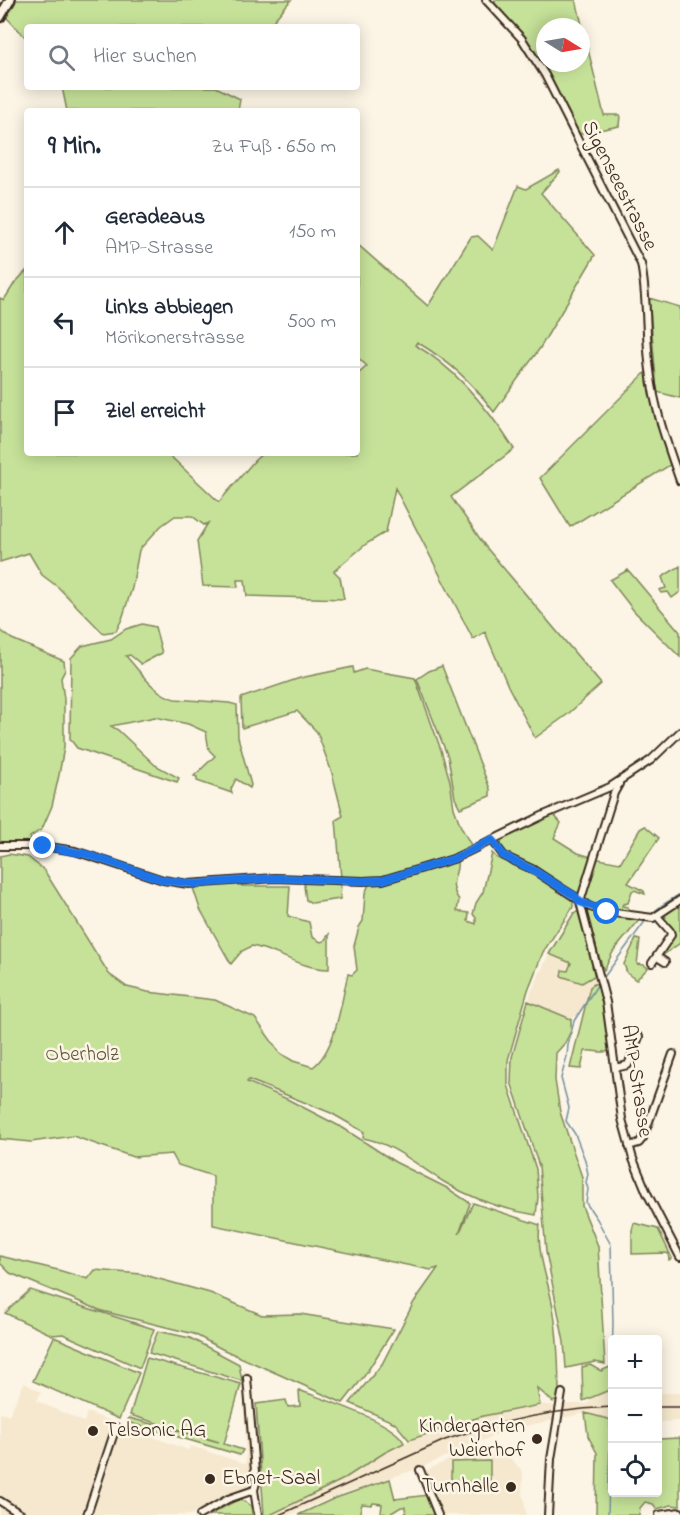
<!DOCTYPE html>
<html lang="de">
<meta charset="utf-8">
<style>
:root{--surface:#fff;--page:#f6f6f7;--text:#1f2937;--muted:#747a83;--line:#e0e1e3}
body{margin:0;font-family:"Indie Flower",sans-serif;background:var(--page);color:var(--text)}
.controls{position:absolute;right:18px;bottom:18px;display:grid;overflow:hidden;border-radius:6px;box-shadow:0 3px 15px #0003}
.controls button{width:54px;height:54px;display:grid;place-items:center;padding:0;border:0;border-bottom:2px solid var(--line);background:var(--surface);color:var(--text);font:30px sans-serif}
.compass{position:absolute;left:536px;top:18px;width:54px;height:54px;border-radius:50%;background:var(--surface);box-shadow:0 3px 15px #0003;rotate:101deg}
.stop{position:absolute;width:18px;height:18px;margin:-14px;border:4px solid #1a73e8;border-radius:50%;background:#fff}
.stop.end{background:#1a73e8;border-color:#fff;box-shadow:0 2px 6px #0008}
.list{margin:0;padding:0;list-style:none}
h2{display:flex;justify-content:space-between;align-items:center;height:78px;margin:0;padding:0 24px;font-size:26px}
h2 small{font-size:20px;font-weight:400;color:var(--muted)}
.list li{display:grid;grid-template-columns:39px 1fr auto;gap:18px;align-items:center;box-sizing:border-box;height:90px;padding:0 24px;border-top:2px solid var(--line)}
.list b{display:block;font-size:22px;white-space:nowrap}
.list p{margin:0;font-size:20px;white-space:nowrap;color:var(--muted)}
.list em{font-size:20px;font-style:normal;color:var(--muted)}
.icon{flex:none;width:33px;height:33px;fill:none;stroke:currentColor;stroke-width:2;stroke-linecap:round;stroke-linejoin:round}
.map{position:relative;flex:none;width:680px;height:1515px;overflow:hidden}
.search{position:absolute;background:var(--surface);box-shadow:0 3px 15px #0003;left:24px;top:24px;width:336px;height:66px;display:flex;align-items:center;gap:15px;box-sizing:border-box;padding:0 21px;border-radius:6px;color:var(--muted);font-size:22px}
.panel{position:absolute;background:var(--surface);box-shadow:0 3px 15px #0003;left:24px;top:108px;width:336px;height:348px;border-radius:6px}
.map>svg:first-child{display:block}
.built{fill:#f5e8ce}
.green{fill:#c6e299;stroke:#80865c;stroke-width:1.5;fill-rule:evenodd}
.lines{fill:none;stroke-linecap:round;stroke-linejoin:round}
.stream{stroke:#738fa1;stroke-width:1.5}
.minor-casing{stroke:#3b2a1e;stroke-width:10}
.major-casing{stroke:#3b2a1e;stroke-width:13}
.minor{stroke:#fcf5e5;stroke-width:6}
.major{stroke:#fcf5e5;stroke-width:8}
.rail{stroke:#3b2a1e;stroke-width:1.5}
.route{stroke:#1a73e8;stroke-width:8}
.poi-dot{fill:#3b2a1e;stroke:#fcf5e5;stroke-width:2}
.labels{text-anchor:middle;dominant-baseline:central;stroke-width:5;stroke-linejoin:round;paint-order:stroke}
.street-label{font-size:21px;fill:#3b2a1e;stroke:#fcf5e5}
.park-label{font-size:21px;fill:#5e583d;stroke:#fcf5e5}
.poi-label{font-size:21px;fill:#3b2a1e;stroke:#fcf5e5;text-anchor:end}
</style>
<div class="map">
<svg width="680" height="1515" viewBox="0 0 680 1515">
<rect width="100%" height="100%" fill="#fcf5e5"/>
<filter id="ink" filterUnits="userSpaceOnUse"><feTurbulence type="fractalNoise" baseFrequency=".0167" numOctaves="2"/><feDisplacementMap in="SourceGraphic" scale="12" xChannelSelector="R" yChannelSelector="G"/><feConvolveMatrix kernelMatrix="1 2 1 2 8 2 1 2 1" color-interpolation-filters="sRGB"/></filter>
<g filter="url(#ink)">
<path class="built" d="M549,954L572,963L568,971L561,974L596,972L600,983L586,1005L571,1020L528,1001L531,992Z
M243,1370L251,1373L255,1494L235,1493L190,1515H0V1413L9,1415L24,1383L41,1392L37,1401L84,1422L87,1412L188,1450L191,1446L246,1464Z
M598,1391L612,1392V1425L585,1413L516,1428L498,1434L417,1469L344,1493L289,1515H270L339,1479L401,1444L445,1425L538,1404L558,1406L566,1404H587Z
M658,1393H680V1421L658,1422Z
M480,1451L510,1458L521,1469L523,1476L522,1495L524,1498L526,1515H440L424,1474L425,1471L464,1453Z"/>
<path class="green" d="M16,0H291L268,27H27V39L6,17Z
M495,0H576L604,115H620L619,126L579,134L560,98L531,50L494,7ZM545,27H581V63H545Z
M62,87H216L240,99L238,111H67Z
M559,170L560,172L541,193L595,255L540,348L494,412C471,381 450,362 417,342L415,345C456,368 489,410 514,449L451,497L485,546L601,684L568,714L535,738L508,686L485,632L473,639L395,488L386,532L366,544L334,571L340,577L344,599L247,596L245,580H237L238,587L203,586L197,541L208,523L204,525L192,516H175L161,526L139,550L132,588L122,619L116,631L103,633L58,587L42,575L29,553L0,562V298L4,300L14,284L27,270V453H167L219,502L255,460L263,453H357V375L367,366L357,357V244L428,306L471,237L478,236L493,250L518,186L526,189Z
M649,298L680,307V398L657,392Z
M645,373L648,374L650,391L670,465L570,527L540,478Z
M680,566V592L672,598L668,592L661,593L659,590L666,588L662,577Z
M628,570L680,632V657L634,611L610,580Z
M142,624L155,627L162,653L141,664L130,655L126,656C140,671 154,694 175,699L229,703L237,705L238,737L251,785L250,788L236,779L231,789L232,793L197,781V777L194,776L215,756L209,750L206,732L188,724L155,717L111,726L118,730L155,765L179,778L177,782L77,748L70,739L71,658L82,646L111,639L126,629Z
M0,630L12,639L64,661L65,670L61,678L64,699V747L59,775L52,806L42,829L30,837L32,843L0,842Z
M442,666L490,789V796L460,808L455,798L448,757L417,679L429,671Z
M353,667L354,673L365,669L415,678L441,750L450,781L454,808L461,827L472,847C447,861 397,878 369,879C360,879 350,878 341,878L336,820L343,816L332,773L317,732L297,711L242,728L241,698L300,678Z
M553,814L561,823L554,838L578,853L591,857L584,882L578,893L500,851L502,839Z
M645,826L659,838L628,883L644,891L645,894L634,890L632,891L628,903L623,904L622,906L628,907V911L608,909L586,901L583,894L594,858L620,863L640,829Z
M492,853L497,858L533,874L573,899V907L543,952L528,990L508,1060V1085L536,1169L538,1197L536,1215C505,1210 471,1198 444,1182C418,1166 393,1143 363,1138L364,1132L331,1113L249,1080L247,1082L287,1099L343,1128L395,1162L447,1188L470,1203L459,1234L473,1203L540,1225C536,1252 548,1280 553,1307C558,1338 559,1369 559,1400L553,1402L537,1388L540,1405L483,1416L409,1440L395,1423L350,1403L382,1364L414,1302L438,1268L431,1270L213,1225V1176L178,1165L172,1154L133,1157L73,1136L31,1142L0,1139V856L9,854L28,857L44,870L109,974L127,987L148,992L215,1000L255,1018L280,1053L293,1061L313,1067C336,1050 341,1002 348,974L352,975L357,970L354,946L359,927L363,921L365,894L369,884L386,883V882L457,860C460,875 446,880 459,900L457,911L469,913L468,921L476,924V918L473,914L476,903L483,892Z
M305,881L341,883L340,899L312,903L306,900L304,886Z
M241,882L242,886H290L288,916L309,922L312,937L321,942L324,941L329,934V969C302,969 278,951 252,946L242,951L231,964L200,909L193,888Z
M676,905L680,908V943L662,956L660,955L674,933L662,920L666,917L664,915Z
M589,910L640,919L613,952L604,970L598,954L587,912Z
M578,912L596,972L594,976L582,983L561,976L562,970L568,971L571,963L549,954L574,913Z
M636,939L640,940L637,964L644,965L648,968L636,980L627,973L624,964Z
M600,983L610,1051C602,1054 594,1050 585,1051L581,1069L570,1068L590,987L594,984Z
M528,1001L571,1019V1031L565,1043L556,1053L555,1080L560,1112L582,1177V1206L598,1246L605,1364L595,1362L566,1368L564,1342L546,1252L539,1166L511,1082L512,1057Z
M634,1223L658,1229L672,1258L669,1260L668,1253L632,1254V1230Z
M0,1256L58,1270L88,1279L95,1270L141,1274L210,1293L262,1315L300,1314L394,1329L365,1375L343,1403L222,1349L194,1334L102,1311L10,1273L0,1263Z
M30,1290L154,1329L140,1368L63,1334L52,1335L5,1313Z
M158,1331L190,1338L239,1364L242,1381L149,1353Z
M54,1337L139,1373L119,1419L33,1381Z
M147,1358L241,1384L224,1444L243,1450L240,1455L127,1422L129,1418L219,1442L130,1415Z
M590,1365L601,1371L610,1367L612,1369V1389L583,1401L582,1367Z
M299,1390C322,1399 396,1422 404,1443L384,1453L342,1480L270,1515H264L256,1404L286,1400L288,1407L300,1406Z
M585,1413L612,1420V1492H658V1439L680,1438V1506L671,1505L657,1509L653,1504L645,1502L640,1508L639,1515H596L597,1453L588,1436Z
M490,1461V1481L451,1482V1462Z
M390,1479L395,1499L428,1495L435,1515H406L405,1507H401L390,1514L381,1513L382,1504L373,1503L372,1505L362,1504L359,1515H298L333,1499Z
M237,1500L244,1501L251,1506L252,1515H209Z"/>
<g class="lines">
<path class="stream" d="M651,914L661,906L680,894
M604,977L646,920
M598,984L574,1021L568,1045L567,1056L561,1078L569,1108L566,1121L575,1134L585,1160L588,1174L586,1182L588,1189L586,1203L597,1219L611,1245L613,1323L608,1515"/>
<defs>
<path id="minor" d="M486,0L522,39L545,75L641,264C648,299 645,334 650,370C654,408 667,444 680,481
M619,784L614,793L580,902L606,1002L622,1119L633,1159L647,1193L680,1257
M492,840L504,856L532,869L590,907L607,912L653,918L680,900
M0,846H43L75,851L163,880L188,884L275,878L363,881L383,880L453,859L544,815L610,787L651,760L680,732
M657,957L665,962
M652,963L671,935L670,931L657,916
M615,1068L628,1065L639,1037
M629,1146L639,1143L643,1138L673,1054
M247,1378L256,1483L254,1490
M420,1470L438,1515
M0,1501L22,1515
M87,1515L116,1427
M200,1515L228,1499L254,1490L258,1515
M548,1515L551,1459L562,1393
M659,1515L680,1512"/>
<path id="major" d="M0,17L10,0"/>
</defs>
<use href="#minor" class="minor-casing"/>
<use href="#major" class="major-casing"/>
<use href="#minor" class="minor"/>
<use href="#major" class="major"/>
<path class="rail" d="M658,1407H680
M279,1515L445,1440C500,1421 554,1409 612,1407"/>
</g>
</g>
<g class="lines" filter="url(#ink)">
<path class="route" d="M43,846L86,854L163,880L194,884L275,878L363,881L383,880L453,859L492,840L504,856L531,869L575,896L580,902L607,912"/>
</g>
<g class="poi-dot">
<circle cx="93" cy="1431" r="6"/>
<circle cx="537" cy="1439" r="6"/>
<circle cx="210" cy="1479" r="6"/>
<circle cx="511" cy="1487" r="6"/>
</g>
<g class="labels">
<g class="street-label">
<text transform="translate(619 186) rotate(63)">Sigenseestrasse</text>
<text transform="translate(636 1081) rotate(81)">AMP-Strasse</text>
</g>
<g class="park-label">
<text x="82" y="1055">Oberholz</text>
</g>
<g class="poi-label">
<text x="525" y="1427">Kindergarten<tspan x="525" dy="24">Weierhof</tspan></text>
<text x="105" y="1431" text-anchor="start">Telsonic AG</text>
<text x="222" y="1479" text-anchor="start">Ebnet-Saal</text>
<text x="499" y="1487">Turnhalle</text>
</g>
</g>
</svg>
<div class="controls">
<button>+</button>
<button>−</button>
<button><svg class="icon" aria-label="locate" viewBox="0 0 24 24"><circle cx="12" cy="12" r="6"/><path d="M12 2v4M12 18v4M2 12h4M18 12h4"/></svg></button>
</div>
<svg class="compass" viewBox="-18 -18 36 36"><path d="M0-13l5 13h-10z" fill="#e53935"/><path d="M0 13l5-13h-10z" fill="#747a83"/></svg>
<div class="stop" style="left:607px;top:912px"></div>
<div class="stop end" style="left:43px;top:846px"></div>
<div class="search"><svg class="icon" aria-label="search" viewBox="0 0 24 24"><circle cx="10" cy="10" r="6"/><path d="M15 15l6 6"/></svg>Hier suchen</div>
<section class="panel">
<h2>9 Min.<small>Zu Fuß · 650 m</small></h2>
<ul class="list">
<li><svg class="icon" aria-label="ahead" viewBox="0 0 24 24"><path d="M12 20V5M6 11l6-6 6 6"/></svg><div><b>Geradeaus</b><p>AMP-Strasse</p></div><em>150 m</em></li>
<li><svg class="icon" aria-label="left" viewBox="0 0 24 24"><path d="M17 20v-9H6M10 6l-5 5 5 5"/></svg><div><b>Links abbiegen</b><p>Mörikonerstrasse</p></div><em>500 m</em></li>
<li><svg class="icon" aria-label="arrive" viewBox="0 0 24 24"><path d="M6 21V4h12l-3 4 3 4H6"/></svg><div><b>Ziel erreicht</b></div></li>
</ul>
</section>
</div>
